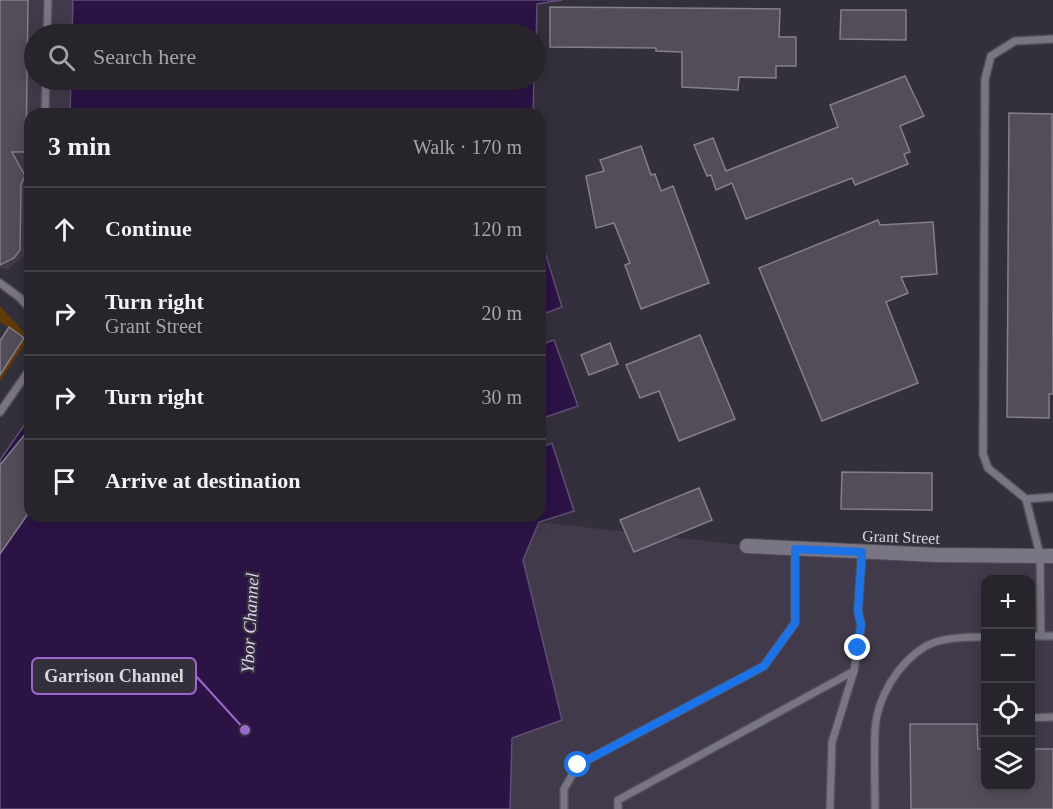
<!DOCTYPE html>
<meta charset="utf-8">
<style>
:root{--surface:#27242c;--page:#333038;--text:#f1f3f6;--muted:#a4a4a9;--line:#434148}
body{margin:0;font-family:Georgia,serif;background:var(--page);color:var(--text)}
.controls{position:absolute;right:18px;bottom:18px;display:grid;overflow:hidden;border-radius:12px;box-shadow:0 3px 15px #0003}
.controls button{width:54px;height:54px;display:grid;place-items:center;padding:0;border:0;border-bottom:2px solid var(--line);background:var(--surface);color:var(--text);font:30px sans-serif}
.stop{position:absolute;width:18px;height:18px;margin:-14px;border:4px solid #1a73e8;border-radius:50%;background:#fff}
.stop.end{background:#1a73e8;border-color:#fff;box-shadow:0 2px 6px #0008}
.list{margin:0;padding:0;list-style:none}
h2{display:flex;justify-content:space-between;align-items:center;height:78px;margin:0;padding:0 24px;font-size:26px}
h2 small{font-size:20px;font-weight:400;color:var(--muted)}
.list li{display:grid;grid-template-columns:39px 1fr auto;gap:18px;align-items:center;box-sizing:border-box;height:84px;padding:0 24px;border-top:2px solid var(--line)}
.list b{display:block;font-size:22px;white-space:nowrap}
.list p{margin:0;font-size:20px;white-space:nowrap;color:var(--muted)}
.list em{font-size:20px;font-style:normal;color:var(--muted)}
.icon{flex:none;width:33px;height:33px;fill:none;stroke:currentColor;stroke-width:2;stroke-linecap:round;stroke-linejoin:round}
.map{position:relative;flex:none;width:1053px;height:809px;overflow:hidden}
.search{position:absolute;background:var(--surface);box-shadow:0 3px 15px #0003;left:24px;top:24px;width:522px;height:66px;display:flex;align-items:center;gap:15px;box-sizing:border-box;padding:0 21px;border-radius:33px;color:var(--muted);font-size:22px}
.panel{position:absolute;background:var(--surface);box-shadow:0 3px 15px #0003;left:24px;top:108px;width:522px;height:414px;border-radius:18px}
.map>svg:first-child{display:block}
.built{fill:#403a4a;fill-rule:evenodd}
.green{fill:#623a06}
.water{fill:#2b1346;stroke:#604e74;stroke-width:1.5}
.building{fill:#524d59;stroke:#837f8b;stroke-width:1.5}
.lines{fill:none;stroke-linecap:round;stroke-linejoin:round}
.lane-casing{stroke:#514e57;stroke-width:10}
.street-casing{stroke:#514e57;stroke-width:16}
.lane{stroke:#7a7582;stroke-width:7}
.street{stroke:#7a7582;stroke-width:14}
.route{stroke:#1a73e8;stroke-width:8}
.labels{text-anchor:middle;dominant-baseline:central;stroke-width:4.5;stroke-linejoin:round;paint-order:stroke}
.street-label{font-size:16px;fill:#dad8df;stroke:#34303b}
.water-label{font-size:18px;font-style:italic;fill:#ded1f4;stroke:#34303b}
.leader{fill:none;stroke:#9c68ca;stroke-width:2}
.callout-dot{fill:#9c68ca;stroke:#34303b;stroke-width:2}
.callout{fill:#34303b;stroke:#9c68ca;stroke-width:2}
.callout-label{font-size:18px;text-anchor:middle;font-weight:bold;fill:#dad8df}
</style>
<div class="map">
<svg width="1053" height="809" viewBox="0 0 1053 809">
<rect width="100%" height="100%" fill="#34303b"/>
<path class="built" d="M0,0H73L72,34H34V80H71L70,114H30V269L24,256L8,269L0,268Z
M539,522L768,548L1053,556V809H510L512,737L562,720L523,559ZM986,580H1030V786H986Z"/>
<path class="green" d="M0,306L29,338L0,381V375L24,338L0,322Z"/>
<path class="water" d="M73,0H562L537,4L536,46V34H72Z
M71,80H534L533,114H70Z
M540,236L562,307L540,315Z
M554,340L578,406L540,419V345Z
M30,417V516H540V448L552,443L574,511L539,522L523,560L562,720L512,738L510,809H0V460Z"/>
<path class="building" d="M0,0H28L26,152H12L25,176L21,184L20,250L14,258L0,265Z
M550,7L780,9L779,37H796V66H776V78L739,77L738,90L682,87V52L656,51V48L550,47Z
M841,10H906V40L840,39Z
M905,76L924,116L900,126L910,152L904,154L908,164L855,185L852,178L746,219L732,183L716,190L711,175L707,176L694,145L713,138L726,171L838,127L830,105Z
M1009,113L1052,114L1053,394H1049V418L1007,417Z
M641,146L651,175L655,174L661,191L673,186L709,283L641,309L625,265L630,263L614,223L596,228L586,176L604,171L600,160Z
M878,220L880,225L933,222L937,274L901,277L908,293L886,302L918,383L822,421L759,268Z
M9,327L24,338L0,375V341Z
M700,335L735,419L679,441L659,391L640,398L626,365Z
M610,343L618,364L589,375L581,355Z
M30,428V511L0,554V465Z
M842,472L932,473V510L841,509Z
M699,488L712,520L634,552L620,520Z
M910,724H977L978,749H986V786H1030V749H1053V809H911Z"/>
<g class="lines">
<defs>
<path id="lane" d="M47,34L48,0
M1053,39L1015,41L991,56L985,79L983,454L988,468L1026,499L1053,497
M45,114L46,80
M0,283L19,297L30,309
M0,412L30,369
M1026,499L1040,555L1041,636
M1030,636H1053
M1030,718L1053,717
M564,809V789L578,765L764,666L795,623V549
M618,809V800L854,671
M830,809L832,742L854,671L861,625L858,611L862,551
M875,809C875,783 874,756 875,730C877,697 898,663 926,646C942,637 968,637 986,637"/>
<path id="street" d="M747,546L937,555L1053,556"/>
</defs>
<use href="#lane" class="lane-casing"/>
<use href="#street" class="street-casing"/>
<use href="#lane" class="lane"/>
<use href="#street" class="street"/>
</g>
<g class="lines">
<path class="route" d="M578,765L764,666L795,623V549L862,552L858,611L861,625L858,648"/>
</g>
<g class="labels">
<g class="street-label">
<text transform="translate(901 537) rotate(2)">Grant Street</text>
</g>
<g class="water-label">
<text transform="translate(250 623) rotate(-87)">Ybor Channel</text>
</g>
</g>
<path class="leader" d="M245 730L196 676"/>
<circle class="callout-dot" cx="245" cy="730" r="6"/>
<rect class="callout" x="32" y="658" width="164" height="36" rx="6"/>
<g class="callout-label">
<text x="114" y="682">Garrison Channel</text>
</g>
</svg>
<div class="controls">
<button>+</button>
<button>−</button>
<button><svg class="icon" aria-label="locate" viewBox="0 0 24 24"><circle cx="12" cy="12" r="6"/><path d="M12 2v4M12 18v4M2 12h4M18 12h4"/></svg></button>
<button><svg class="icon" aria-label="layers" viewBox="0 0 24 24"><path d="M12 4l9 5-9 5-9-5zM3 14l9 5 9-5"/></svg></button>
</div>
<div class="stop" style="left:578px;top:765px"></div>
<div class="stop end" style="left:858px;top:648px"></div>
<div class="search"><svg class="icon" aria-label="search" viewBox="0 0 24 24"><circle cx="10" cy="10" r="6"/><path d="M15 15l6 6"/></svg>Search here</div>
<section class="panel">
<h2>3 min<small>Walk · 170 m</small></h2>
<ul class="list">
<li><svg class="icon" aria-label="ahead" viewBox="0 0 24 24"><path d="M12 20V5M6 11l6-6 6 6"/></svg><div><b>Continue</b></div><em>120 m</em></li>
<li><svg class="icon" aria-label="right" viewBox="0 0 24 24"><path d="M7 20v-9h11M14 6l5 5-5 5"/></svg><div><b>Turn right</b><p>Grant Street</p></div><em>20 m</em></li>
<li><svg class="icon" aria-label="right" viewBox="0 0 24 24"><path d="M7 20v-9h11M14 6l5 5-5 5"/></svg><div><b>Turn right</b></div><em>30 m</em></li>
<li><svg class="icon" aria-label="arrive" viewBox="0 0 24 24"><path d="M6 21V4h12l-3 4 3 4H6"/></svg><div><b>Arrive at destination</b></div></li>
</ul>
</section>
</div>
